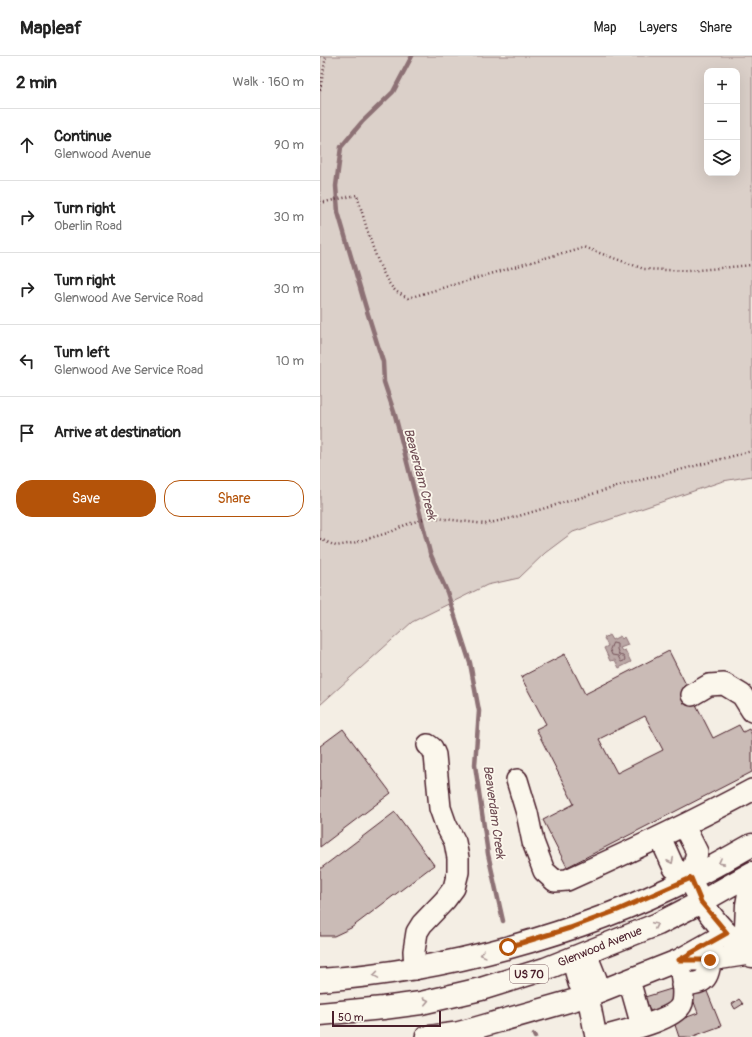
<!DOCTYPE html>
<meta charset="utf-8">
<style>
:root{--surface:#fff;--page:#f6f6f6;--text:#222;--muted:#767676;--line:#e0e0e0;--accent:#b45309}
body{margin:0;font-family:Pangolin,sans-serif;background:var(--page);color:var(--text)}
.controls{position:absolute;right:12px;top:12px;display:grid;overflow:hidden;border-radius:8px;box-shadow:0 4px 16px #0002}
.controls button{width:36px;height:36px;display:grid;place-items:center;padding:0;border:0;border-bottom:1px solid var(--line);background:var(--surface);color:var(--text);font:20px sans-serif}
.scale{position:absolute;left:12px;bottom:10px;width:109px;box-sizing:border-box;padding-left:4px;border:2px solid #4a1f2b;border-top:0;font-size:11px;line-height:14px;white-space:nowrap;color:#4a1f2b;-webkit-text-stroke:3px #fbf7ec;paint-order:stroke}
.stop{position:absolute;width:12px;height:12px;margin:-9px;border:3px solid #b45309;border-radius:50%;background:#fff}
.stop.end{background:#b45309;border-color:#fff;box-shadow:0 1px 4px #0008}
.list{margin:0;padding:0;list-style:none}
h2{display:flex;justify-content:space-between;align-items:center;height:52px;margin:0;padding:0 16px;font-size:17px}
h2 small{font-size:13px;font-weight:400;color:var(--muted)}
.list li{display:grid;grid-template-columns:26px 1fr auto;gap:12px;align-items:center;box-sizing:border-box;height:72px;padding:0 16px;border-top:1px solid var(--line)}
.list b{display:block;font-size:15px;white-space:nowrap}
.list p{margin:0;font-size:13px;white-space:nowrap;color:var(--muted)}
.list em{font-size:13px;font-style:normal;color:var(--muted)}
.actions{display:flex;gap:8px;padding:12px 16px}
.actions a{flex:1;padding:9px 0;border:1px solid var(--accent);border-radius:16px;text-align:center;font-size:14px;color:var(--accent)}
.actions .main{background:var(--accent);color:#fff}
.icon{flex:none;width:22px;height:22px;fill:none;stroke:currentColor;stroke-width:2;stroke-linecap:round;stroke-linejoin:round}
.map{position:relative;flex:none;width:432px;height:981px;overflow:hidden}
header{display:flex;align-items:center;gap:24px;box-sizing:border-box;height:56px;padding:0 20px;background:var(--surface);border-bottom:1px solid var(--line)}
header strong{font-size:19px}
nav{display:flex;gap:22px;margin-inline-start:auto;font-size:14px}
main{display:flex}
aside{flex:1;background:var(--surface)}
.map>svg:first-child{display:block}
.green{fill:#dbd0c9;stroke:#92787a;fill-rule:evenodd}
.water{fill:#baa7a5;stroke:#8d7174}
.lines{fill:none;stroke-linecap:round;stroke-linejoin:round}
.shore{stroke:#77555c;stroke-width:1}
.stream{stroke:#8d7174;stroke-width:4.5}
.building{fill:#cabbb6;stroke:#4a1f2b;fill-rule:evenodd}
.minor-casing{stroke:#4a1f2b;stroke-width:24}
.major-casing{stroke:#4a1f2b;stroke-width:25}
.path{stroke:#4a1f2b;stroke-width:2.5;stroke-dasharray:1 3;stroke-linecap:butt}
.minor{stroke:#fbf7ec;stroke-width:21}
.major{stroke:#fbf7ec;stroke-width:22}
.oneway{stroke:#ab9695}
.route{stroke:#b45309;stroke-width:5}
.labels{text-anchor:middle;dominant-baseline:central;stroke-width:3.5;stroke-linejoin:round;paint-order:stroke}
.shield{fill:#fbf7ec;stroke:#7f6065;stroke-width:1}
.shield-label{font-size:11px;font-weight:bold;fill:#4a1f2b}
.street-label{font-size:12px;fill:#4a1f2b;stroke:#fbf7ec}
.water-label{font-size:13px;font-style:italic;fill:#714f56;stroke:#fbf7ec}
</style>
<header>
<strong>Mapleaf</strong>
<nav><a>Map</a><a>Layers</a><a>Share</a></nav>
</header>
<main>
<aside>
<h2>2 min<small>Walk · 160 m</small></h2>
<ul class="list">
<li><svg class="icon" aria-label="ahead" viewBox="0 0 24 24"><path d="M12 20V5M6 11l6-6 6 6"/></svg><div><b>Continue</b><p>Glenwood Avenue</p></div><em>90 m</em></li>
<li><svg class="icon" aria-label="right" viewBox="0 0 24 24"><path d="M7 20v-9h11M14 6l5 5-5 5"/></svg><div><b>Turn right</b><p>Oberlin Road</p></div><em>30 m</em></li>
<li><svg class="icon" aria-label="right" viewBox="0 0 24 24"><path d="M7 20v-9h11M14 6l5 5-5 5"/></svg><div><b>Turn right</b><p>Glenwood Ave Service Road</p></div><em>30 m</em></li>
<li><svg class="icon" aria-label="left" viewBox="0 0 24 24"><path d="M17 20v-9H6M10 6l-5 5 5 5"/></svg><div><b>Turn left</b><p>Glenwood Ave Service Road</p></div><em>10 m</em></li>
<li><svg class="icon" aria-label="arrive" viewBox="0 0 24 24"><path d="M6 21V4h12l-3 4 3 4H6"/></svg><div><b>Arrive at destination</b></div></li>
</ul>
<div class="actions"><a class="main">Save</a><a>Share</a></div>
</aside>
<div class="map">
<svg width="432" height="981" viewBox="0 0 432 981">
<rect width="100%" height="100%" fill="#f4eee4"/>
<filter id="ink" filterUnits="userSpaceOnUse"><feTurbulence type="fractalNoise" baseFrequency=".025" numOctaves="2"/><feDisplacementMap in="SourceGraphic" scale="8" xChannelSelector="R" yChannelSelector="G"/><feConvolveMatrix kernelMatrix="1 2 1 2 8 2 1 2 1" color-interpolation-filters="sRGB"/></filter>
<g filter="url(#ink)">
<path class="green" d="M0,0H432V420L403,425L253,476L225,497L199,522L167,529L92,566L0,649ZM387,15H417V117H387Z"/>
<path class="water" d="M289,579L292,584L300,580L302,583L304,581L308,589L300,592L302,595L305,594L311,606L299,612L295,604L290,605L284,592L288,590L284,582Z"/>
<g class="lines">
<path class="shore" d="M293,587L297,588V593L299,599L303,600L305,603L304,605L301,606L298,600L292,599L290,594Z"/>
<path class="stream" d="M92,0L73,36L42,66L21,91L16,130L18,156L46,252L63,306L64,326L75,359L110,497L127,536L150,607L159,655L155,709L168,798L183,865
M214,979L215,981"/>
</g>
<path class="building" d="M349,595L393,682L419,669L423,676L429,673L432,679V716L247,811L223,764L254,748L216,673L226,668L201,621L245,598L265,638ZM325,660L343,694L297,717L279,683Z
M23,673L71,737L0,791V690Z
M75,756L114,809L31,872L14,880H0V813Z
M351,933L356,949L331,957L325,941Z
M386,933L401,970L371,981H359L354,966L378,957L371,938Z
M419,943L423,948L415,953L412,948Z"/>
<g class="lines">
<defs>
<path id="minor" d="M372,639L389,629L404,628L422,639L432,655
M197,724L207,757L213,786L224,815L235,825L247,824C309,796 371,767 432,734
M340,781L354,812L371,822L377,796L364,770
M361,904H390L429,898
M95,913L94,895L97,876L102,868L125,844L134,832L138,816V802L135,786L126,769L120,752L115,699L112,692L108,689
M309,924L322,970
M362,929C382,927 389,926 390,904
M268,940L276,923L268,903L259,900L254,909L259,927L268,940L276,981
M106,981L137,977L152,973L268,940L359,904L407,877
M283,981C300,976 357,964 362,947C365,933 361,917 359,904"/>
<path id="major" d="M375,833C387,859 409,882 432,900
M425,894L427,849L432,820
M0,924C125,915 258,879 371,822C392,812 412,800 432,789
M0,958L63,952L101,947L161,933L225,913L338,868L381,846L432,817"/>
</defs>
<use href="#minor" class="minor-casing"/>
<use href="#major" class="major-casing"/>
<path class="path" d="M0,34L6,0
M0,147L37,139C44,162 59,223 77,236C80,238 84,240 88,242L263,191L324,213L368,215L432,209
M0,483L16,490L33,487L71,476L85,469L109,461L165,468L192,462L306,428L432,395"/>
<use href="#minor" class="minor"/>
<use href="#major" class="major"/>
</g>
<defs><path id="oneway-chevron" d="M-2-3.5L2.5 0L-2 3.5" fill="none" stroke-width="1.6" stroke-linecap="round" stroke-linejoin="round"/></defs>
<g class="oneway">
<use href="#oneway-chevron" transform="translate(351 805) rotate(64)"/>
<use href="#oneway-chevron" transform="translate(401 806) rotate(152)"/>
<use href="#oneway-chevron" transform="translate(335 869) rotate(-25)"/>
<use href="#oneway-chevron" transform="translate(163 898) rotate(165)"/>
<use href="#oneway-chevron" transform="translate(56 919) rotate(171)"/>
<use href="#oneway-chevron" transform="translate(106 945) rotate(-13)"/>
</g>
</g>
<g class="lines" filter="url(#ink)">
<path class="route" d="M188,891L250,872L298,854L371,822L381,846L407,877L359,904H390"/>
</g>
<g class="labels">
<rect class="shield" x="190" y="909" width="38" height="18" rx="3"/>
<g class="shield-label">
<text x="209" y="918">US 70</text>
</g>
<g class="street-label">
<text transform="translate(280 891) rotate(-22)">Glenwood Avenue</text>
</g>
<g class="water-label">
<text transform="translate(100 418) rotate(75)">Beaverdam Creek</text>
<text transform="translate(174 756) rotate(82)">Beaverdam Creek</text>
</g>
</g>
</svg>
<div class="controls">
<button>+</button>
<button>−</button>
<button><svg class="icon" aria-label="layers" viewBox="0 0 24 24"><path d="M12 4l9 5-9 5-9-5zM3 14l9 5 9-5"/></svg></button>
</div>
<div class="scale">50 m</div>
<div class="stop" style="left:188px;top:891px"></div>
<div class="stop end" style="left:390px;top:904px"></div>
</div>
</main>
